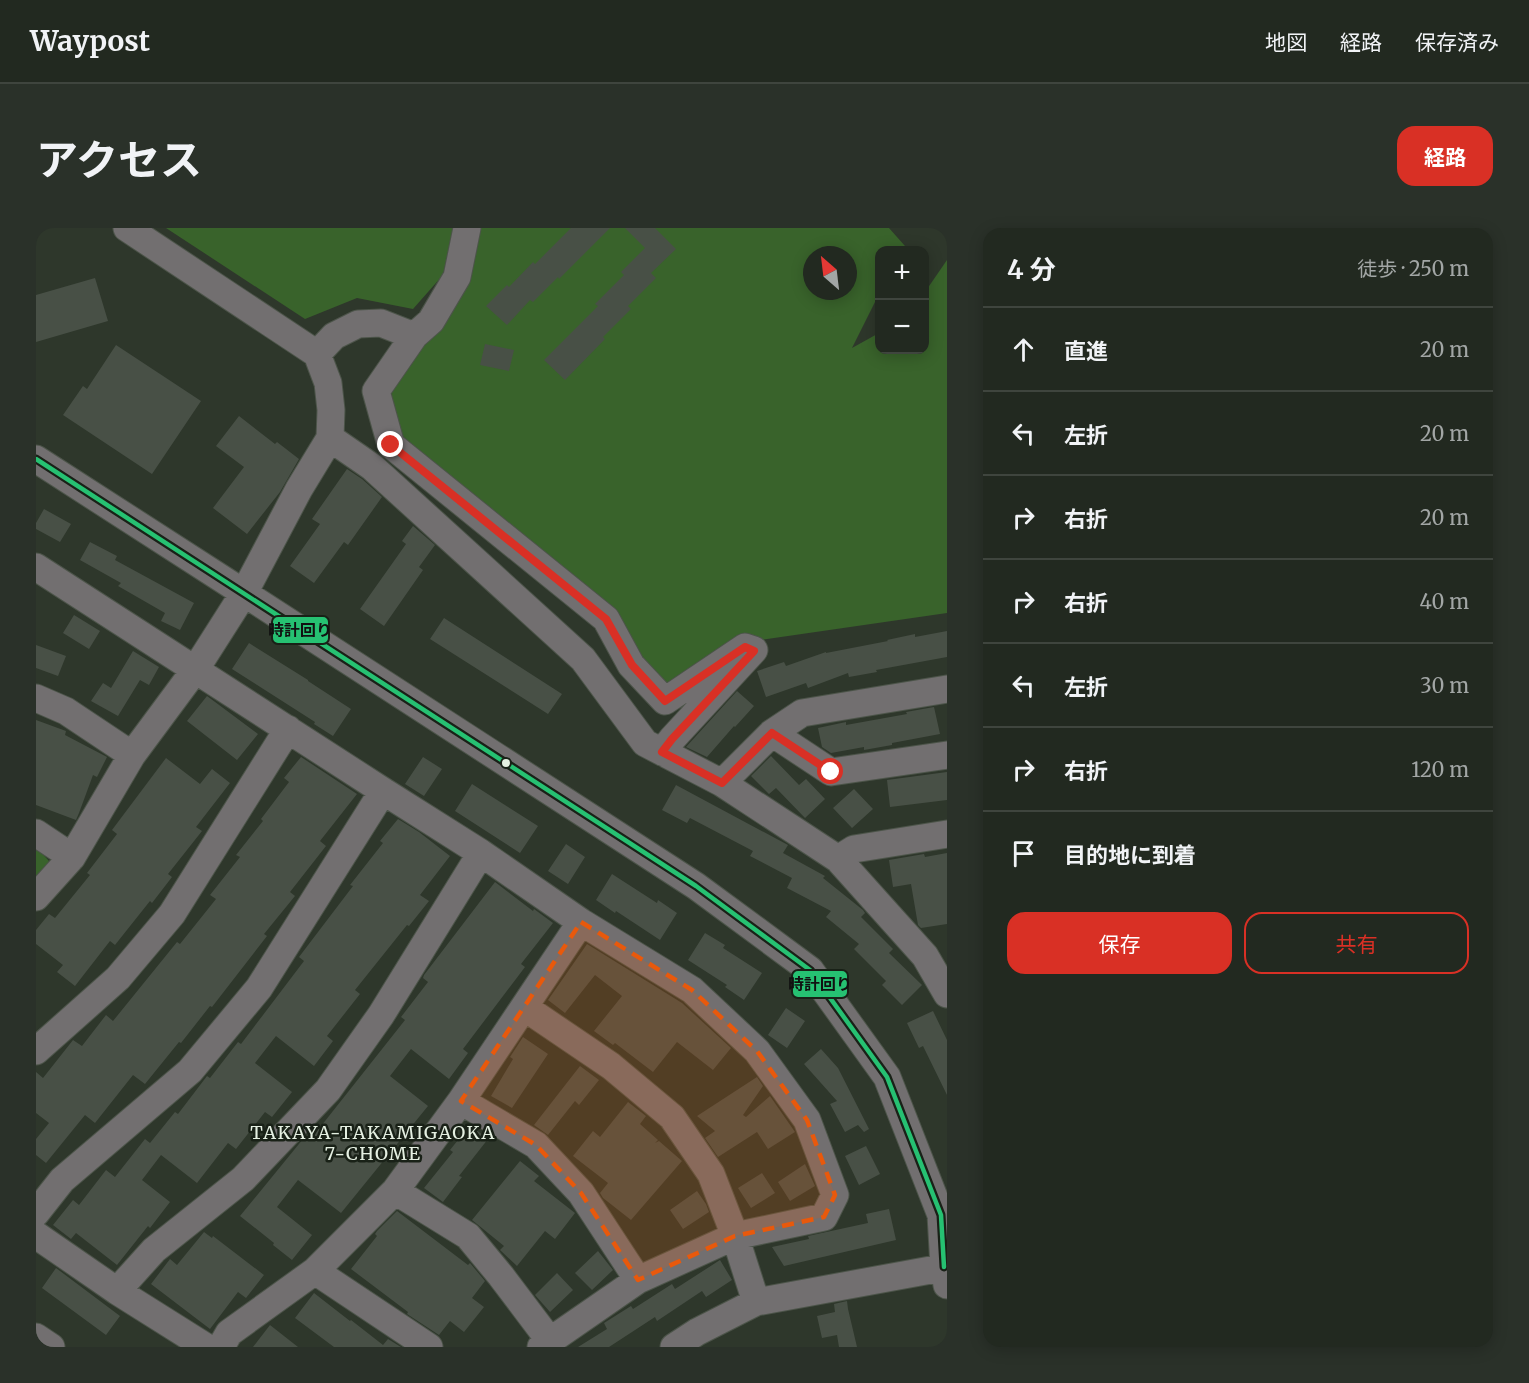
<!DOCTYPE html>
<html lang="ja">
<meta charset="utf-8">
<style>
:root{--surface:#222920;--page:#2a3129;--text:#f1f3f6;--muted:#a2a6a5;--line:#3f453e;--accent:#d93025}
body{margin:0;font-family:Merriweather,"Noto Sans JP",serif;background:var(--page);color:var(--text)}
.controls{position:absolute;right:18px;top:18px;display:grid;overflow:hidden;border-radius:12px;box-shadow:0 3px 15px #0003}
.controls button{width:54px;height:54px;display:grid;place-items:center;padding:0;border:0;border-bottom:2px solid var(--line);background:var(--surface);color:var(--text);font:30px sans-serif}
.compass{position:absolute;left:767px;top:18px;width:54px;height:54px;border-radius:50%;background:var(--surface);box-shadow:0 3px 15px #0003;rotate:332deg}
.stop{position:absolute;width:18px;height:18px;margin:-14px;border:4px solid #d93025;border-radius:50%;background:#fff}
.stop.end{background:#d93025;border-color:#fff;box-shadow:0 2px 6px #0008}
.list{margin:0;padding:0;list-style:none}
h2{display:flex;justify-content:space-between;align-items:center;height:78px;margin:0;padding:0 24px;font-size:26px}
h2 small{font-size:20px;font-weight:400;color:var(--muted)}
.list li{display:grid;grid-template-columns:39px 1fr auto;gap:18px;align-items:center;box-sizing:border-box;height:84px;padding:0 24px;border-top:2px solid var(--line)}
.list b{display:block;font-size:22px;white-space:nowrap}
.list em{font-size:20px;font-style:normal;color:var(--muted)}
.actions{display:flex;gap:12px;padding:18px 24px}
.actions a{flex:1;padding:14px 0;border:2px solid var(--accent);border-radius:18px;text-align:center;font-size:21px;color:var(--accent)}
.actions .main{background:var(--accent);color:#fff}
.icon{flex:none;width:33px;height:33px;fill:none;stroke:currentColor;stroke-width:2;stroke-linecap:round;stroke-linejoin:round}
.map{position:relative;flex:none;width:911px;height:1119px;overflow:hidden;border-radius:18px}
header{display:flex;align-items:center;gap:36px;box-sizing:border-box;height:84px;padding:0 30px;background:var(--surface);border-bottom:2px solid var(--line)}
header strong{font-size:28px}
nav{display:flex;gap:33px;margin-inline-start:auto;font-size:21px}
.intro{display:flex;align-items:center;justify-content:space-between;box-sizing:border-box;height:144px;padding:0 36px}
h1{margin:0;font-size:42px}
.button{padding:15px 27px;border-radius:18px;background:var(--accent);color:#fff;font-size:21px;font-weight:700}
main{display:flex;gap:36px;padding:0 36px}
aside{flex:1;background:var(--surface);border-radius:18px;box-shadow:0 3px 15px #0003}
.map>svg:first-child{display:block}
.green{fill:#39632b;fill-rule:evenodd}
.building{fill:#485046}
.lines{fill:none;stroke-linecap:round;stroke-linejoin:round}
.minor-casing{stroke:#4c5449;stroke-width:29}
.minor{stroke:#726f70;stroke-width:27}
.bus-1-casing{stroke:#192117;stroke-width:9}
.bus-1{stroke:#26c172;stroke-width:4.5}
.route{stroke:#d93025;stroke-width:8}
.marked{fill:#e8590c;fill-opacity:0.2;stroke:#e8590c;stroke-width:4.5;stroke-dasharray:12 8;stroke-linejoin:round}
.bus-dot{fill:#e5f0e2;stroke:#192117;stroke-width:2}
.labels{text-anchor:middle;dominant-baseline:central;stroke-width:5;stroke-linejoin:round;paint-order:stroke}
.neighbourhood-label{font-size:18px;letter-spacing:1.5px;fill:#e5f0e2;stroke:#192117}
.line-badge{stroke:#192117;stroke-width:2}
.pale-badge-label{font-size:16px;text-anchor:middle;font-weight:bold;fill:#111}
</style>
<header>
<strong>Waypost</strong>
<nav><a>地図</a><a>経路</a><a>保存済み</a></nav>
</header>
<div class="intro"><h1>アクセス</h1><a class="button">経路</a></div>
<main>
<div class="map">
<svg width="911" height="1119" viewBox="0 0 911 1119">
<rect width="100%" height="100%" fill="#2e372b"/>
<path class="green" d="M130,0H417L407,47L377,81L321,70L269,91Z
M444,0H853L869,18L867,22H844L843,66L816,120L843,105L844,122H888L889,64L911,32V385L717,413L621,464L566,393L356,219L346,148L430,61ZM776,27H812V63H776Z
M0,619L13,633L0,654Z"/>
<path class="building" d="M535,0H574L523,51L522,49L497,74L494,72L471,97L450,78L471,57L473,59L497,34L499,36Z
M589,0H619L640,21L615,45L620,50L592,78L595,81L567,109L569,111L529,152L508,132L562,78L559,76L588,47L585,44L609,20Z
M59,50L72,93L0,114V67Z
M449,116L478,122L473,143L444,137Z
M80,117L165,173L116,246L27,187L47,158L51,161Z
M203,188L239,216L241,214L263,231L244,264L211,306L177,280L208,239L180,218Z
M311,241L326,251L346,269L312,317L308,314L278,355L254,338L284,296L276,291Z
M8,281L35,296L24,314L0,301V295Z
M377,298L399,317L383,339L387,342L348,398L324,381L370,316L366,313Z
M54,314L81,328L79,332L158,375L144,402L125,393L129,385L82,358L85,355L44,332Z
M38,387L64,403L53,421L27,405Z
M408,390L526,466L512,486L394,411Z
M911,403V429L840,442L841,444L813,449L812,445L772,460L770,455L730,469L721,443L748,434L750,438L790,424V425L852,413L851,412L879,406V409Z
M213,415L272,452V453L315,481L297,508L278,496L279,494L196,441Z
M0,417L30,428L22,448L0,440Z
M97,423L123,439L113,457L104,452L82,488L55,473L67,455L75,460Z
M701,463L718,478L699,499L698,498L671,529L650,519Z
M171,468L222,506L201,532L151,493Z
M898,479L904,506L856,515V517L828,522V519L795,525L786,519L782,500L810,494V497L871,486L870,484Z
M0,492L30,503L29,507L71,529L61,549L57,547L43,585L40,592L0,577Z
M735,528L763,557L770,551L789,571L769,590L740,560L733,566L715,548Z
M265,529L321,566L284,613L290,618L254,664L259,668L228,706L231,708L176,779L174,778L145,815L143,814L109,856L97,847L59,895L49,887L10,935L0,927V911L13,895L0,885V844L7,850L37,812L46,818L70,787L77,793L141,714L144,716L180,671L174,667L204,629L200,627L227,593L225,591L253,554L248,550Z
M387,529L406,541L388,568L369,556Z
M130,530L164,556L176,541L194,555L160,599L166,603L132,646L136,649L116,675L114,673L79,717L74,713L39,758L21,744L27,737L0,716V702L13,686L19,690L54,647L51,645L81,606L76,602Z
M911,544V572L854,579L851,552Z
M436,556L502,598L484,625L419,583Z
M640,557L752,617L747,625L789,648L787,650L827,682L829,685L825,689L857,721L853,725L886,757L866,777L846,757L850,753L818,721L823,716L790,689L795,683L751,660L756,650L714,628L717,623L654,590L651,595L626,582Z
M818,561L837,581L816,600L797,580Z
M362,591L383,604L414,628L384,667L393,673L373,698L371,697L319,762L324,766L291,808L297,813L278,838L240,808L219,835L256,864L236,889L229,884L200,921L192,915L161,955L125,927L106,952L134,974L114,1000L112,998L81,1037L40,1005L35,1011L17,997L37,972L43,977L70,942L79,949L109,911L114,915L139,884L142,886L171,848L174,850L202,814L205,816L268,733L263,729L317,658L314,657L347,615L344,613Z
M530,616L549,629L532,656L512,643Z
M911,625V696L885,700L882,697L875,656L857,659L853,632L888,626L889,629Z
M576,646L621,675L622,672L641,685L624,712L580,683L579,685L560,672Z
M459,654L497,683L498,681L517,695L485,736L489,739L427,821L432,825L413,851L375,821L354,848L392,878L305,985L262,952L241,979L276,1007L256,1032L237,1017L238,1015L204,988L267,911L269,909L274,912L369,792L365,789L392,754L387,750L388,747Z
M669,705L689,717L687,720L726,745L708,772L689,759L691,757L652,732Z
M551,716L646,775L695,820L677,842L641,814L617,844L579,815L577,817L558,803L586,768L559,747L529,785L512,772Z
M750,780L769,793L751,820L732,807Z
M897,783L911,812V867L887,818L883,820L871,795Z
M487,809L512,826L476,880L455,868L477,831L474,829Z
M785,821L802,840L833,901L828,904L822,897L809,904L794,876L801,873L768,836Z
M544,838L563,852L543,877L539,873L512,907L498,897Z
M721,849L727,858L707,887L710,889L734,868L759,904L732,921L721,904L682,929L669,910L679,903L661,888Z
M592,874L610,888L604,896L622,912L619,915L623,913L646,933L595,992L567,970L564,965L572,955L537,928L557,903L564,909Z
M434,897L452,911L423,948L426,949L407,974L388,960L417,924L414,922Z
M830,918L844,946L823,957L809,928Z
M484,933L503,948L498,953L539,985L519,1011L509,1003L481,1038L464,1022L468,1018L436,992Z
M769,936L779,958L754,973L742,954Z
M726,945L739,965L715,980L702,960Z
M661,963L670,976L673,984L647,1001L634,982Z
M853,981L860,1012L748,1038L736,1019L773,1011L772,1008L832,995L830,986Z
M361,983L432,1037L434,1035L449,1053L436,1070L448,1079L428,1104L414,1093L403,1107L371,1086L372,1084L315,1041L341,1008L339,1006L341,1003Z
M168,1004L176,1010L177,1008L228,1047L210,1070L202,1064L174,1101L115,1056L134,1031L141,1037Z
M562,1023L577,1042L556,1062L539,1045Z
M684,1032L696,1052L670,1069L666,1063L621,1093L619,1089L573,1119H542L571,1101L568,1095L595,1078L597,1081L636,1056L639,1061Z
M20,1040L84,1088L70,1107L6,1060Z
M521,1045L537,1062L514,1084L499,1067Z
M278,1065L314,1093L315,1092L347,1117L352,1111L365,1119H298L259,1090Z
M811,1073L812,1081L821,1119H803L801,1107L786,1110L781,1088L799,1084L798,1076Z
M234,1097L262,1119H217Z"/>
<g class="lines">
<defs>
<path id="minor" d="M378,108L340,163L355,217L570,391L595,437L629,473L709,419L718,422L636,511L626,524
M281,126L298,108L322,96L345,95L378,108L395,93L421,49L431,0
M294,210L336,239L547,431L609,515L686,555L802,631L889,728L911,766
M0,231L208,365L660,658L774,742L851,849L905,987L908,1039L911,1057
M0,339L347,563L445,625L545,694L656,762L721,823L771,892L799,967L788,989L699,1008L602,1052L505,1119
M0,470L30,483L96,527
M736,505L795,544L911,527
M686,555L736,505L766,485L911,461
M0,605L36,629
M802,631L818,621L911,606
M0,669L36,629L96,527L159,442L208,365L263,261L294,210L295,182L292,155L281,126L91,0
M488,779L575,838L636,889L675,946L699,1008L720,1074
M0,823L82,750L136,686L252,501
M425,873L500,917L545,965L602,1052
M359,963L432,1008L465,1048L514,1113
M0,985L26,952L154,843L223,760L347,563
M0,1007L81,1063L170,1119
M279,1043L393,1119
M81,1063L118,1022L207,951L292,862L345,787L445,625
M0,1109L15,1119
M185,1119L193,1105L279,1043L359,963L425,873L545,694
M638,1119L661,1104L720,1074L911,1039"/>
</defs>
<use href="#minor" class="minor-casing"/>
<use href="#minor" class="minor"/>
<defs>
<path id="bus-1" d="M0,231L660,658L774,742L851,849L905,987L908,1039"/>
</defs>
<use href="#bus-1" class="bus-1-casing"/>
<use href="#bus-1" class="bus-1"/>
</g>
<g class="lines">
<path class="route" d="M355,217L570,391L596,437L629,473L709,419L718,423L636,511L626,524L686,555L736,505L795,544"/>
</g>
<path class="marked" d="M545,694L656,762L721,823L771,892L799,967L788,989L699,1008L602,1052L545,965L500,917L425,873Z"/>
<circle class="bus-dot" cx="470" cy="535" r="5"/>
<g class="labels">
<g class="neighbourhood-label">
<text x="337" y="904">TAKAYA-TAKAMIGAOKA<tspan x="337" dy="21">7-CHOME</tspan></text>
</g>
</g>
<g class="line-badge">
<rect x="236" y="388" width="57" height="28" rx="6" fill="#26c172"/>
<rect x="756" y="742" width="56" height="28" rx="6" fill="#26c172"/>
</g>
<g class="pale-badge-label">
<text x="264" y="408">時計回り</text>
<text x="784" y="762">時計回り</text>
</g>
</svg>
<div class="controls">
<button>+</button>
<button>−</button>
</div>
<svg class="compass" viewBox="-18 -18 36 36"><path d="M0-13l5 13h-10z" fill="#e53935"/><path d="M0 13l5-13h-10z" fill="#a2a6a5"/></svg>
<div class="stop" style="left:795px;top:544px"></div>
<div class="stop end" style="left:355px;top:217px"></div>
</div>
<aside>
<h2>4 分<small>徒歩 · 250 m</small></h2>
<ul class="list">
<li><svg class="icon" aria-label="ahead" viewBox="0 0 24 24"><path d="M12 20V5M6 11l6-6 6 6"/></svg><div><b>直進</b></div><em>20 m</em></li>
<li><svg class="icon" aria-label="left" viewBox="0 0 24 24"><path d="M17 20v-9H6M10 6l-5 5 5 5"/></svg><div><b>左折</b></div><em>20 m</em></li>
<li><svg class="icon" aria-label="right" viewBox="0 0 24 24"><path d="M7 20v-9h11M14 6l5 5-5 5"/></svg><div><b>右折</b></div><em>20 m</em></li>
<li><svg class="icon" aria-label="right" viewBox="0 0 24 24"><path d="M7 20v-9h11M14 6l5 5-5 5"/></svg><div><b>右折</b></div><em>40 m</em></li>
<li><svg class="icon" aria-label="left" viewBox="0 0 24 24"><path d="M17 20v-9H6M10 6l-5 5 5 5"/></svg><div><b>左折</b></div><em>30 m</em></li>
<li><svg class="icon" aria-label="right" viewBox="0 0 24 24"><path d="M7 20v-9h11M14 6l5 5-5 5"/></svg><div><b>右折</b></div><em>120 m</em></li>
<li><svg class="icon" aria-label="arrive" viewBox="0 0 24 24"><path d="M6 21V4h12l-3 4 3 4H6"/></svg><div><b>目的地に到着</b></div></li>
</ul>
<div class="actions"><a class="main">保存</a><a>共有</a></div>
</aside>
</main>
